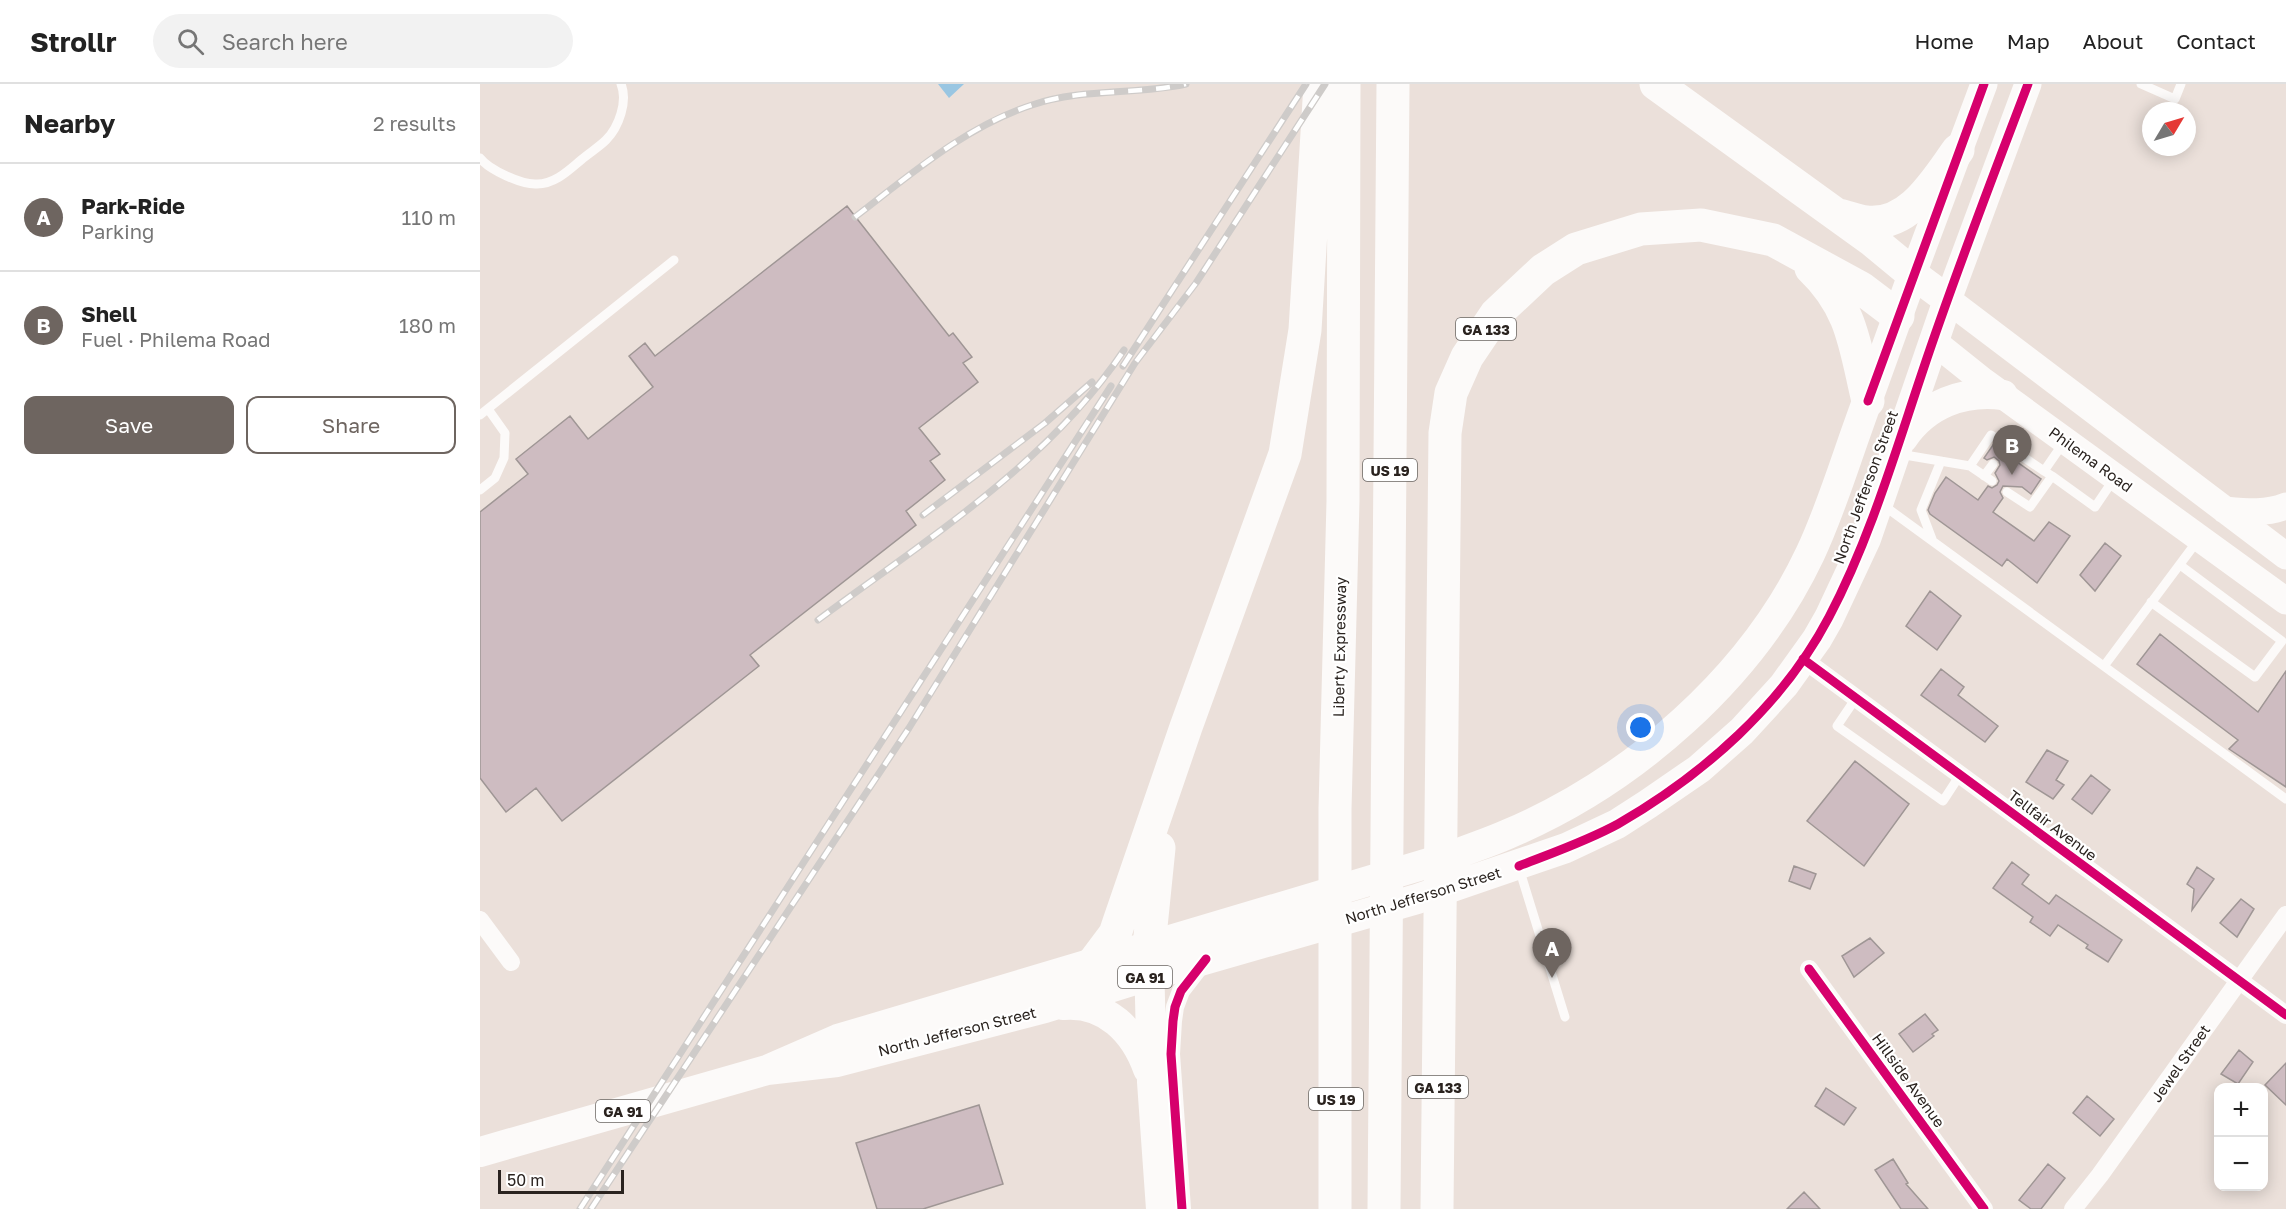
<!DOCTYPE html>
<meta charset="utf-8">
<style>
:root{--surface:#fff;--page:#f2f2f2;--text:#222;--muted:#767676;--line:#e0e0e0;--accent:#6e6560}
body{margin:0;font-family:"Golos Text",sans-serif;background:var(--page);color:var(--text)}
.controls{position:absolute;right:18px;bottom:18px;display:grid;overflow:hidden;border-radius:12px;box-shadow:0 3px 15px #0003}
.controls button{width:54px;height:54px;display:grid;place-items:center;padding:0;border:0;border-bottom:2px solid var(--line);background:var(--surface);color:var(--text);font:30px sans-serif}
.compass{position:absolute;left:1662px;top:18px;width:54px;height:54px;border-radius:50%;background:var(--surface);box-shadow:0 3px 15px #0003;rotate:52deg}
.scale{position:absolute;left:18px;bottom:15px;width:126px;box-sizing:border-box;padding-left:6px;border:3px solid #2a231f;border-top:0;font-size:16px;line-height:21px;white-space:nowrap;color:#2a231f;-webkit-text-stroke:4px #fff;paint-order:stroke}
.you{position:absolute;left:1161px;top:644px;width:21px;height:21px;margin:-15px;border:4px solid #fff;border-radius:50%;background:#1a73e8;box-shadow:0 0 0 9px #1a73e833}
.badge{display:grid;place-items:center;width:39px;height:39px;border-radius:50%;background:var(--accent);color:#fff;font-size:20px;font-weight:700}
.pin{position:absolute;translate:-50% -50px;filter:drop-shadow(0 2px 3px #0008)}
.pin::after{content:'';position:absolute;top:32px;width:21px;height:18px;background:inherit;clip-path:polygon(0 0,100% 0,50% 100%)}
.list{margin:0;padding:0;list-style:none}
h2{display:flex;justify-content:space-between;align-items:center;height:78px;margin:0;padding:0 24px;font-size:26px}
h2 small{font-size:20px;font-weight:400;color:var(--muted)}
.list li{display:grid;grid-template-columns:39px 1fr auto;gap:18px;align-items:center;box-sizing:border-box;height:108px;padding:0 24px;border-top:2px solid var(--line)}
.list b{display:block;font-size:22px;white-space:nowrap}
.list p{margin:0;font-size:20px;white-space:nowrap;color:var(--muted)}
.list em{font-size:20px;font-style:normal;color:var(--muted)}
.actions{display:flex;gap:12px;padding:18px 24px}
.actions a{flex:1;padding:14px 0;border:2px solid var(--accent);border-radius:12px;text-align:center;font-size:21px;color:var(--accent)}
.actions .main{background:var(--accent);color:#fff}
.icon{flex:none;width:33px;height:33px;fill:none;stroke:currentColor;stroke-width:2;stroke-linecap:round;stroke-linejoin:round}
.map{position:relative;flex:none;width:1806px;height:1125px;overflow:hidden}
header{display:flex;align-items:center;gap:36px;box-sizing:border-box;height:84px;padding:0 30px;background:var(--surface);border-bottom:2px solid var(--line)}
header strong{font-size:28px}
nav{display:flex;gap:33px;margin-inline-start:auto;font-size:21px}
.search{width:420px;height:54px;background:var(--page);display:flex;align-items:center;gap:15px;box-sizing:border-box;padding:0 21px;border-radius:33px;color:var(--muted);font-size:22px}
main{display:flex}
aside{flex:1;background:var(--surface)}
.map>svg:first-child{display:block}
.water{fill:#99c6e2}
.building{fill:#cebcc1;stroke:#9f9695;stroke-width:1.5}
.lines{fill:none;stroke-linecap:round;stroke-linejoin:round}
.service{stroke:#fcfaf9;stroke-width:9}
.minor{stroke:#fcfaf9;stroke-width:18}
.secondary{stroke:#fcfaf9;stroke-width:27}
.primary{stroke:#fcfaf9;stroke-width:30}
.motorway{stroke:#fcfaf9;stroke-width:33}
.rail-casing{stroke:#cecbc9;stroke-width:7}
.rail{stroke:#fff;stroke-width:4.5;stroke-dasharray:14;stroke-linecap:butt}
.cycleway-casing{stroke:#fff;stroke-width:13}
.cycleway{stroke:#d6006c;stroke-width:9}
.labels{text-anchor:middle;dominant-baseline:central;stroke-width:4.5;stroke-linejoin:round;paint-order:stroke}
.shield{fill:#fff;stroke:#6a6562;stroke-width:1.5}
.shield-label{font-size:14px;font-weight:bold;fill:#2a231f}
.street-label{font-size:15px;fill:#2a231f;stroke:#fff}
</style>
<header>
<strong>Strollr</strong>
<div class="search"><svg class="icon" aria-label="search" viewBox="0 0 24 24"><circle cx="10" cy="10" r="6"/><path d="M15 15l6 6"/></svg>Search here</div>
<nav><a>Home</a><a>Map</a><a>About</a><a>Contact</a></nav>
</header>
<main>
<aside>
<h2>Nearby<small>2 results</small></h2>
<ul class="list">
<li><span class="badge">A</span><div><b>Park-Ride</b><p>Parking</p></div><em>110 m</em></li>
<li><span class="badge">B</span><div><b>Shell</b><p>Fuel · Philema Road</p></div><em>180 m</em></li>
</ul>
<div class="actions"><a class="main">Save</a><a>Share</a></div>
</aside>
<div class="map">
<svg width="1806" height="1125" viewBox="0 0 1806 1125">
<rect width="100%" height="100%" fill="#ebe0da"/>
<path class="water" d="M458,0H484L469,14Z"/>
<path class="building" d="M367,122L469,252L473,249L492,273L483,279L498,298L439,344L460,370L450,377L465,396L426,427L436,441L270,571L279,582L82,737L56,704L26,728L0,694V428L48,390L36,375L90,332L108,355L173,303L149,272L165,259L175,272Z
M1513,361L1561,395L1551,410L1542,403L1523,402L1520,408L1523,414L1513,428L1554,457L1569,438L1590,452L1557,499L1527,475L1522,482L1450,430L1448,426L1455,409L1466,393L1498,416L1508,402L1512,404L1517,401L1519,397L1515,389L1520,381L1519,377L1514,373L1507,376L1504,374Z
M1625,459L1641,472L1615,507L1600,491Z
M1450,507L1481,532L1457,566L1426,542Z
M1680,550L1778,628L1806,587V703L1749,665L1758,656L1657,580Z
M1461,585L1484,603L1478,611L1518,642L1505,658L1441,611Z
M1567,666L1588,677L1576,696L1584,701L1573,715L1546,698Z
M1375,677L1429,720L1384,782L1327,737Z
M1611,691L1630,706L1612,730L1592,715Z
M1532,778L1549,791L1542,800L1569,820L1576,811L1642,856L1628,878L1606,864L1608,861L1578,841L1570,852L1550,838L1553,833L1513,804Z
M1314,782L1336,790L1330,805L1309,797Z
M1717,783L1734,795L1712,826L1714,805L1707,800Z
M1761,815L1774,825L1757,853L1740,839Z
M1390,854L1404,869L1374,893L1362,872Z
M1445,930L1458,946L1452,950L1454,952L1433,968L1419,950Z
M1759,966L1773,978L1758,1000L1741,990Z
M1806,979V1021L1785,1001Z
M1346,1004L1376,1024L1364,1041L1335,1022Z
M1607,1012L1634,1035L1620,1052L1593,1029Z
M499,1021L523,1100L443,1125H397L376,1059Z
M1413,1075L1428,1099L1426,1100L1448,1125H1421L1395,1086Z
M1568,1080L1585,1094L1561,1125H1551L1539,1116Z
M1324,1108L1340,1125H1307Z"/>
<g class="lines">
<path class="service" d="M1661,0L1695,15L1701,0
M0,74C9,86 42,101 57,100C75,100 89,86 101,76C109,69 119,63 126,56C139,43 148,17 141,0
M0,331L194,176
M1419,370L1490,382
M1504,392L1513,380
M1572,392L1615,423L1634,395
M1512,397L1490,382L1511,351L1564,387
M0,406L15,394L24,374L25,349L8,325
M1527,408L1550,423L1572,392L1564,387L1584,358
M1403,421L1806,715
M1452,455L1441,426L1461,377
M1671,518L1775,593L1802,557L1700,481
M1624,582L1718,456
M1376,614L1357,642L1463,717L1480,691
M1039,784L1085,933"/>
<path class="minor" d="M1323,575L1806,931
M0,836L31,878
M1329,885L1504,1125
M702,1125L691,970L693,937L695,923L701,907L725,876
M1593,1125L1620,1091L1806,831"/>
<path class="secondary" d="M1548,0L1468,216L1806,472
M1433,190L1504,0
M1453,257L1503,297L1806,517
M1745,426C1767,428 1786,430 1806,422"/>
<path class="primary" d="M1423,354C1446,320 1483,306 1523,311
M669,874L672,998L681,1125
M583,921C626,917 655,948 668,985
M0,1068L287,986L358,955L969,773C988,765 1008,759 1028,750C1153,697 1272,593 1330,470C1348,432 1361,391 1375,351C1394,297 1414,243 1433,190L1468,216L1386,455L1349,534L1337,555L1304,601L1262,647L1219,685L1168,720L1137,740L1086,764L937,815L668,892L565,924L357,978L287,986"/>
<path class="motorway" d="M1176,0L1393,157L1433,190
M1359,131C1368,133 1377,137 1386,138C1430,143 1456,96 1478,66
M1331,184C1373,224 1375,263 1388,317
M669,862L679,764
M614,878L635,850L639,838L706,643L805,370L825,246L840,0
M855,1125V725L863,417L864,0
M904,1125L913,0
M957,1125L965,349L971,309L987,273L1016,230L1063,186L1096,165L1161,145L1221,141L1293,156L1381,204L1418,232"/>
<defs>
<path id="rail" d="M375,133C430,91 486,42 552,21C602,4 656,11 706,0
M643,282L826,0
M443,431L565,339L612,298
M338,536C447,455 568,380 644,266
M100,1125L631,302
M111,1125L429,644L655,279L716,199L845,0"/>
</defs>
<use href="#rail" class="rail-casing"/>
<use href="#rail" class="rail"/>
<defs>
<path id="cycleway" d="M1388,317L1504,0
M1323,575L1806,931
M1039,782C1072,769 1107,757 1138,740C1223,691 1303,621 1349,533C1390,455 1415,369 1443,286C1475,190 1512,95 1548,0
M1329,885L1504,1125
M702,1125L691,970L693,937L695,923L701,907L726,875"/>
</defs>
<use href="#cycleway" class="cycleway-casing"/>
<use href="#cycleway" class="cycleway"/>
</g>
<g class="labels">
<g class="shield">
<rect x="976" y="234" width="60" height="22" rx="4.5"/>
<rect x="883" y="375" width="54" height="22" rx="4.5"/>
<rect x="638" y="882" width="54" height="22" rx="4.5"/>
<rect x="928" y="992" width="60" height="22" rx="4.5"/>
<rect x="829" y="1004" width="54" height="22" rx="4.5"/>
<rect x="116" y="1016" width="54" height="22" rx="4.5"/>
</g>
<g class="shield-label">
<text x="1006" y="245">GA 133</text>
<text x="910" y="386">US 19</text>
<text x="665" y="893">GA 91</text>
<text x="958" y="1003">GA 133</text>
<text x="856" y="1015">US 19</text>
<text x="143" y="1027">GA 91</text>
</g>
<g class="street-label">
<text transform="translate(1611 375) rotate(36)">Philema Road</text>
<text transform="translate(1385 403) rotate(-70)">North Jefferson Street</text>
<text transform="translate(859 563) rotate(-89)">Liberty Expressway</text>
<text transform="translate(1573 741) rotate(37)">Tellfair Avenue</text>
<text transform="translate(943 811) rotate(-17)">North Jefferson Street</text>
<text transform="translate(477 947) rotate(-14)">North Jefferson Street</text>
<text transform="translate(1700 979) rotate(-55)">Jewel Street</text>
<text transform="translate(1429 996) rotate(54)">Hillside Avenue</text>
</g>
</g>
</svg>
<div class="controls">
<button>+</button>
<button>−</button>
</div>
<svg class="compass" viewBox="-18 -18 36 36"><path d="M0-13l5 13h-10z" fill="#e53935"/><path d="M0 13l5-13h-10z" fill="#767676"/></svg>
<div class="scale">50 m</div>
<div class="you"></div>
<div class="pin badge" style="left:1072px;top:894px">A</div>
<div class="pin badge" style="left:1532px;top:391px">B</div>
</div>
</main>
